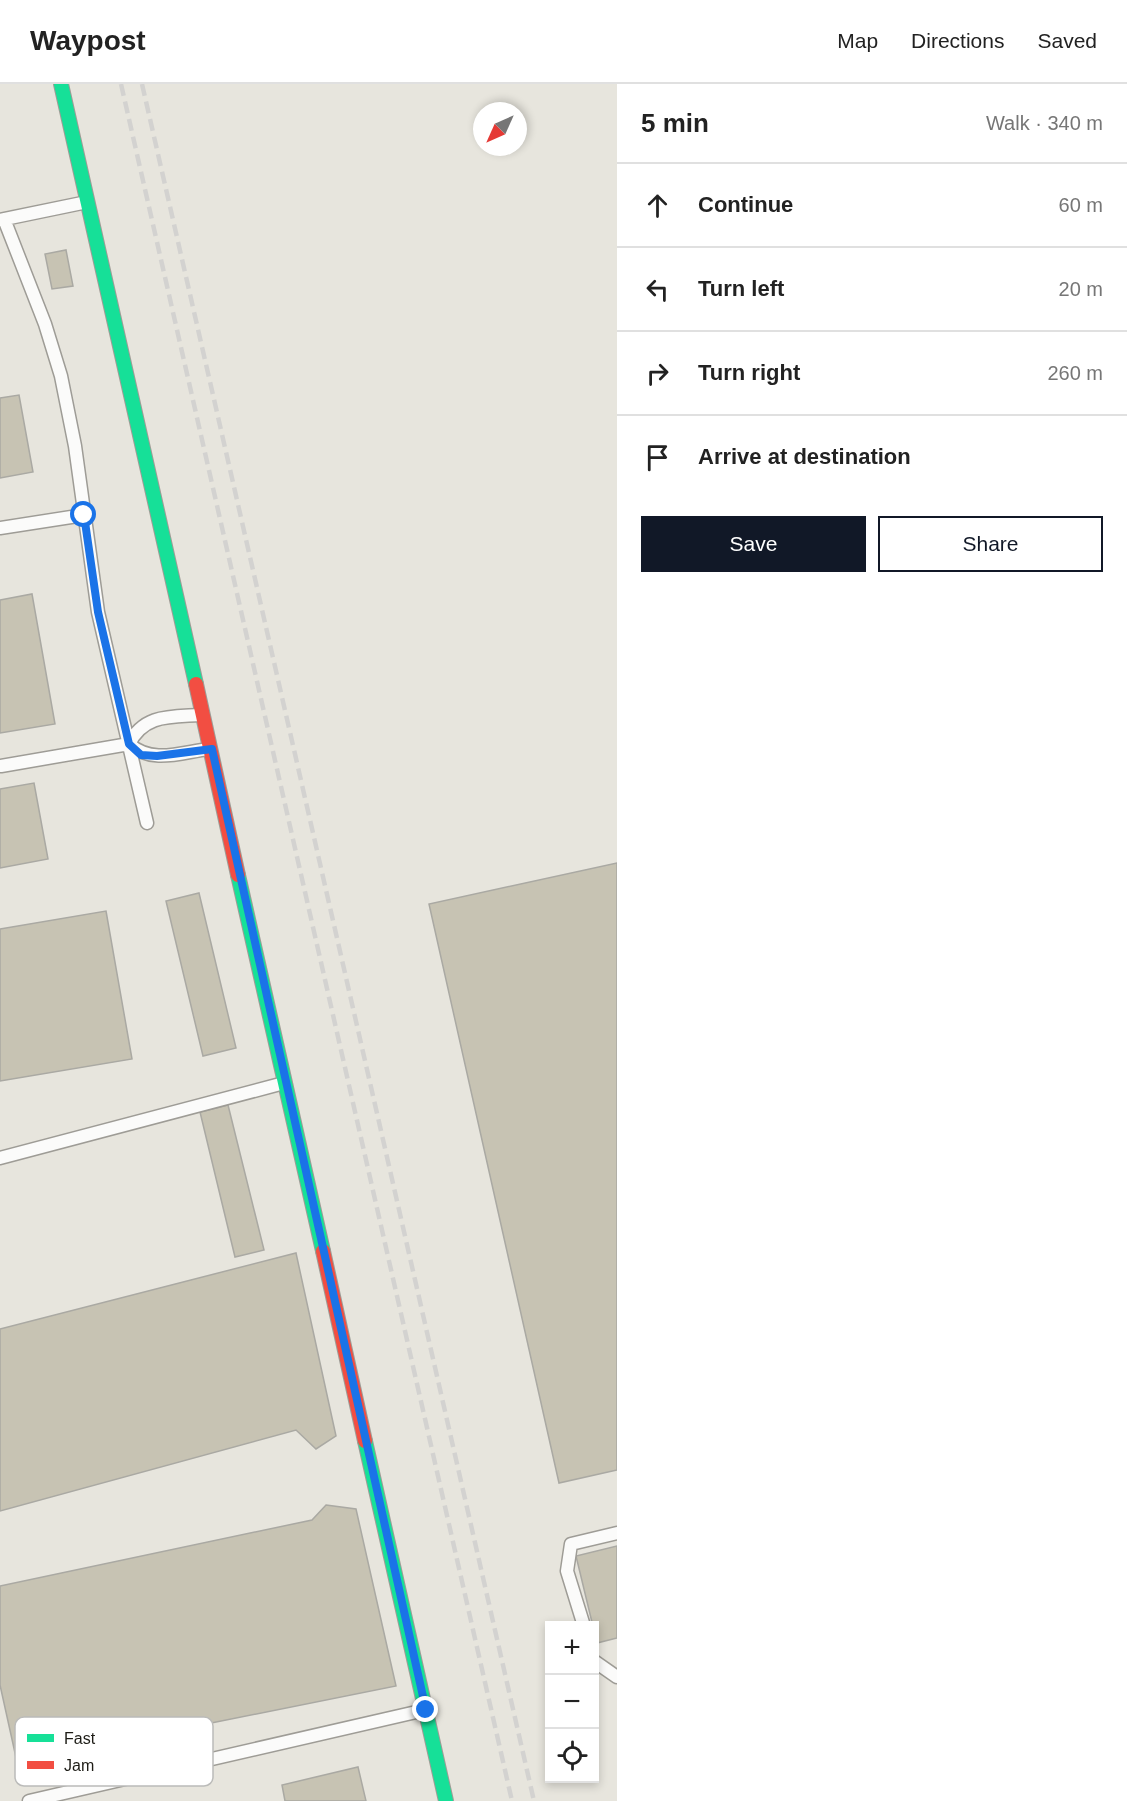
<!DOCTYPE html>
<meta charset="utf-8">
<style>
:root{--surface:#fff;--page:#f2f2f2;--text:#222;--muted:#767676;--line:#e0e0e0;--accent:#111827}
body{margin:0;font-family:Arial,sans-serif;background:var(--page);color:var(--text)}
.controls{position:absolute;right:18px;bottom:18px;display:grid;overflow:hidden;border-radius:0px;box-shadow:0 3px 9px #0003}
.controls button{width:54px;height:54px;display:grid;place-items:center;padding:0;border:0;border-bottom:2px solid var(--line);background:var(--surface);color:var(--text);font:30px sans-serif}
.compass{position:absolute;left:473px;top:18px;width:54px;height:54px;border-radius:50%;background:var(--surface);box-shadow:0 3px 9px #0003;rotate:225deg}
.stop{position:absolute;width:18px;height:18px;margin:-14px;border:4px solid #1a73e8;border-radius:50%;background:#fff}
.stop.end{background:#1a73e8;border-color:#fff;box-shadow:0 2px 6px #0008}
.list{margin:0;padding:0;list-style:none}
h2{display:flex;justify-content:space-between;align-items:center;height:78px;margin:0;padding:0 24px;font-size:26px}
h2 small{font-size:20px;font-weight:400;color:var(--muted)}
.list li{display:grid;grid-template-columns:39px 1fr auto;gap:18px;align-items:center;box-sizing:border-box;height:84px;padding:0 24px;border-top:2px solid var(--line)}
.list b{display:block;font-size:22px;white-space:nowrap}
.list em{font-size:20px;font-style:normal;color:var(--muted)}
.actions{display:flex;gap:12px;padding:18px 24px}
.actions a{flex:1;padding:14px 0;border:2px solid var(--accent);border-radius:0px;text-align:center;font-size:21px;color:var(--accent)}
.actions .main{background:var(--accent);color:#fff}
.icon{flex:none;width:33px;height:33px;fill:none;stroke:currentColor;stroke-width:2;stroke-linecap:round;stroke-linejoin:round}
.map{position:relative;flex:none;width:617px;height:1717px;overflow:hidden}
header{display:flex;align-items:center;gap:36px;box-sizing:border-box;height:84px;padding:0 30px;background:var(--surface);border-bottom:2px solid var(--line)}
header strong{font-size:28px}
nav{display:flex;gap:33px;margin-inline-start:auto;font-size:21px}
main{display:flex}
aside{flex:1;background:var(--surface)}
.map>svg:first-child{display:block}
.building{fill:#c7c3b3;stroke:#aaa9a3;stroke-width:1.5}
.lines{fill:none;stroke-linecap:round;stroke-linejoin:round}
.lane-casing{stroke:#9e9c96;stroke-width:15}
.fast-casing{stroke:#9e9c96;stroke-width:16}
.jam-casing{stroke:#9e9c96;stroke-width:16}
.lane{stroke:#fbfbfa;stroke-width:12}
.fast{stroke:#16e098;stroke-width:14}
.jam{stroke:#f24e42;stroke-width:14}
.rail{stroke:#d3d2d0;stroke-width:4.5;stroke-dasharray:12 6;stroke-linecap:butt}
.route{stroke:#1a73e8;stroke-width:8}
.key{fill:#fff;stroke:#bbbbb9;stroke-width:1.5}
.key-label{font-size:16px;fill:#1d1c16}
</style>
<header>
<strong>Waypost</strong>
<nav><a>Map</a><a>Directions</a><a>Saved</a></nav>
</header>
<main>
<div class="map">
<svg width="617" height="1717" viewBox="0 0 617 1717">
<rect width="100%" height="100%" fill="#e7e5dd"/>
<path class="building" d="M66,166L73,202L52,205L45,170Z
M19,311L33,388L0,394V314Z
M32,510L55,640L0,649V516Z
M34,699L48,775L0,784V705Z
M617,779V1386L559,1399L429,820Z
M199,809L236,964L203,972L166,817Z
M106,827L132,975L0,997V845Z
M228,1021L264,1166L235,1173L200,1028Z
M296,1169L336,1352L316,1365L296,1346L0,1427V1245Z
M326,1421L356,1425L396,1602L17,1678L0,1601V1502L312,1436Z
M617,1462V1554L597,1559L576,1472Z
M358,1683L366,1717H285L282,1701Z"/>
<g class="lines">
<defs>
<path id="lane" d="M4,135L45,240L61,292L75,362L98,528L147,739
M0,136L87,118
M0,444L84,431
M129,660C152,680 179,669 208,665
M129,660C144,630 170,633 200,631
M1,682L129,660
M0,1074L284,999
M584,1542L567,1487L571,1460L617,1449
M594,1577L617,1593
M29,1717L425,1626"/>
<path id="fast" d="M61,0L196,600
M238,791L323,1167
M365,1357L446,1717"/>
<path id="jam" d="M196,600L238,791
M323,1167L365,1357"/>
</defs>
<use href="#lane" class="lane-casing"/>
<use href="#fast" class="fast-casing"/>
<use href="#jam" class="jam-casing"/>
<use href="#lane" class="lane"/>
<use href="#fast" class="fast"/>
<use href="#jam" class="jam"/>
<path class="rail" d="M121,0L512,1717
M142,0L534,1717"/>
</g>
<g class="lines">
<path class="route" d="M84,431L98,528L129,660L141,671L157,672L212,665L426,1626"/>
</g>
<rect x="15" y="1633" width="198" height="69" rx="9" class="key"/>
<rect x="27" y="1650" width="27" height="8" fill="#16e098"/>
<rect x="27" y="1677" width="27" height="8" fill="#f24e42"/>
<g class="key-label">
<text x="64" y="1660">Fast</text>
<text x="64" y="1687">Jam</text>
</g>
</svg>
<div class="controls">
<button>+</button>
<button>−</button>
<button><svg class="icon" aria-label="locate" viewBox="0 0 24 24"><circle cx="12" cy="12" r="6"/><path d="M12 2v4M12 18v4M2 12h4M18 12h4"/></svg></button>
</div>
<svg class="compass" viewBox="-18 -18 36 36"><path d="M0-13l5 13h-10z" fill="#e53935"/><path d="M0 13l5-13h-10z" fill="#767676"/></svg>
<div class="stop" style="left:84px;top:431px"></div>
<div class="stop end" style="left:426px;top:1626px"></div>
</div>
<aside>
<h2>5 min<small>Walk · 340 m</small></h2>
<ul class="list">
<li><svg class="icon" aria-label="ahead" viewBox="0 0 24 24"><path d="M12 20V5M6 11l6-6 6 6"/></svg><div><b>Continue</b></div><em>60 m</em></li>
<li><svg class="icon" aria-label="left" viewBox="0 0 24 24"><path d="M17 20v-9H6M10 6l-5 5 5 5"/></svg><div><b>Turn left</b></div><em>20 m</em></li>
<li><svg class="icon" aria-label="right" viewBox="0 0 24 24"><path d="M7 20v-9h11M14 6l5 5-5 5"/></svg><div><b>Turn right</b></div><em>260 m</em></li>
<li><svg class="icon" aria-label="arrive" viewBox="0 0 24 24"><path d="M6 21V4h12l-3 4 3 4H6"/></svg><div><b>Arrive at destination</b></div></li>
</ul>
<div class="actions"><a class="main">Save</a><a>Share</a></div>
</aside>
</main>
